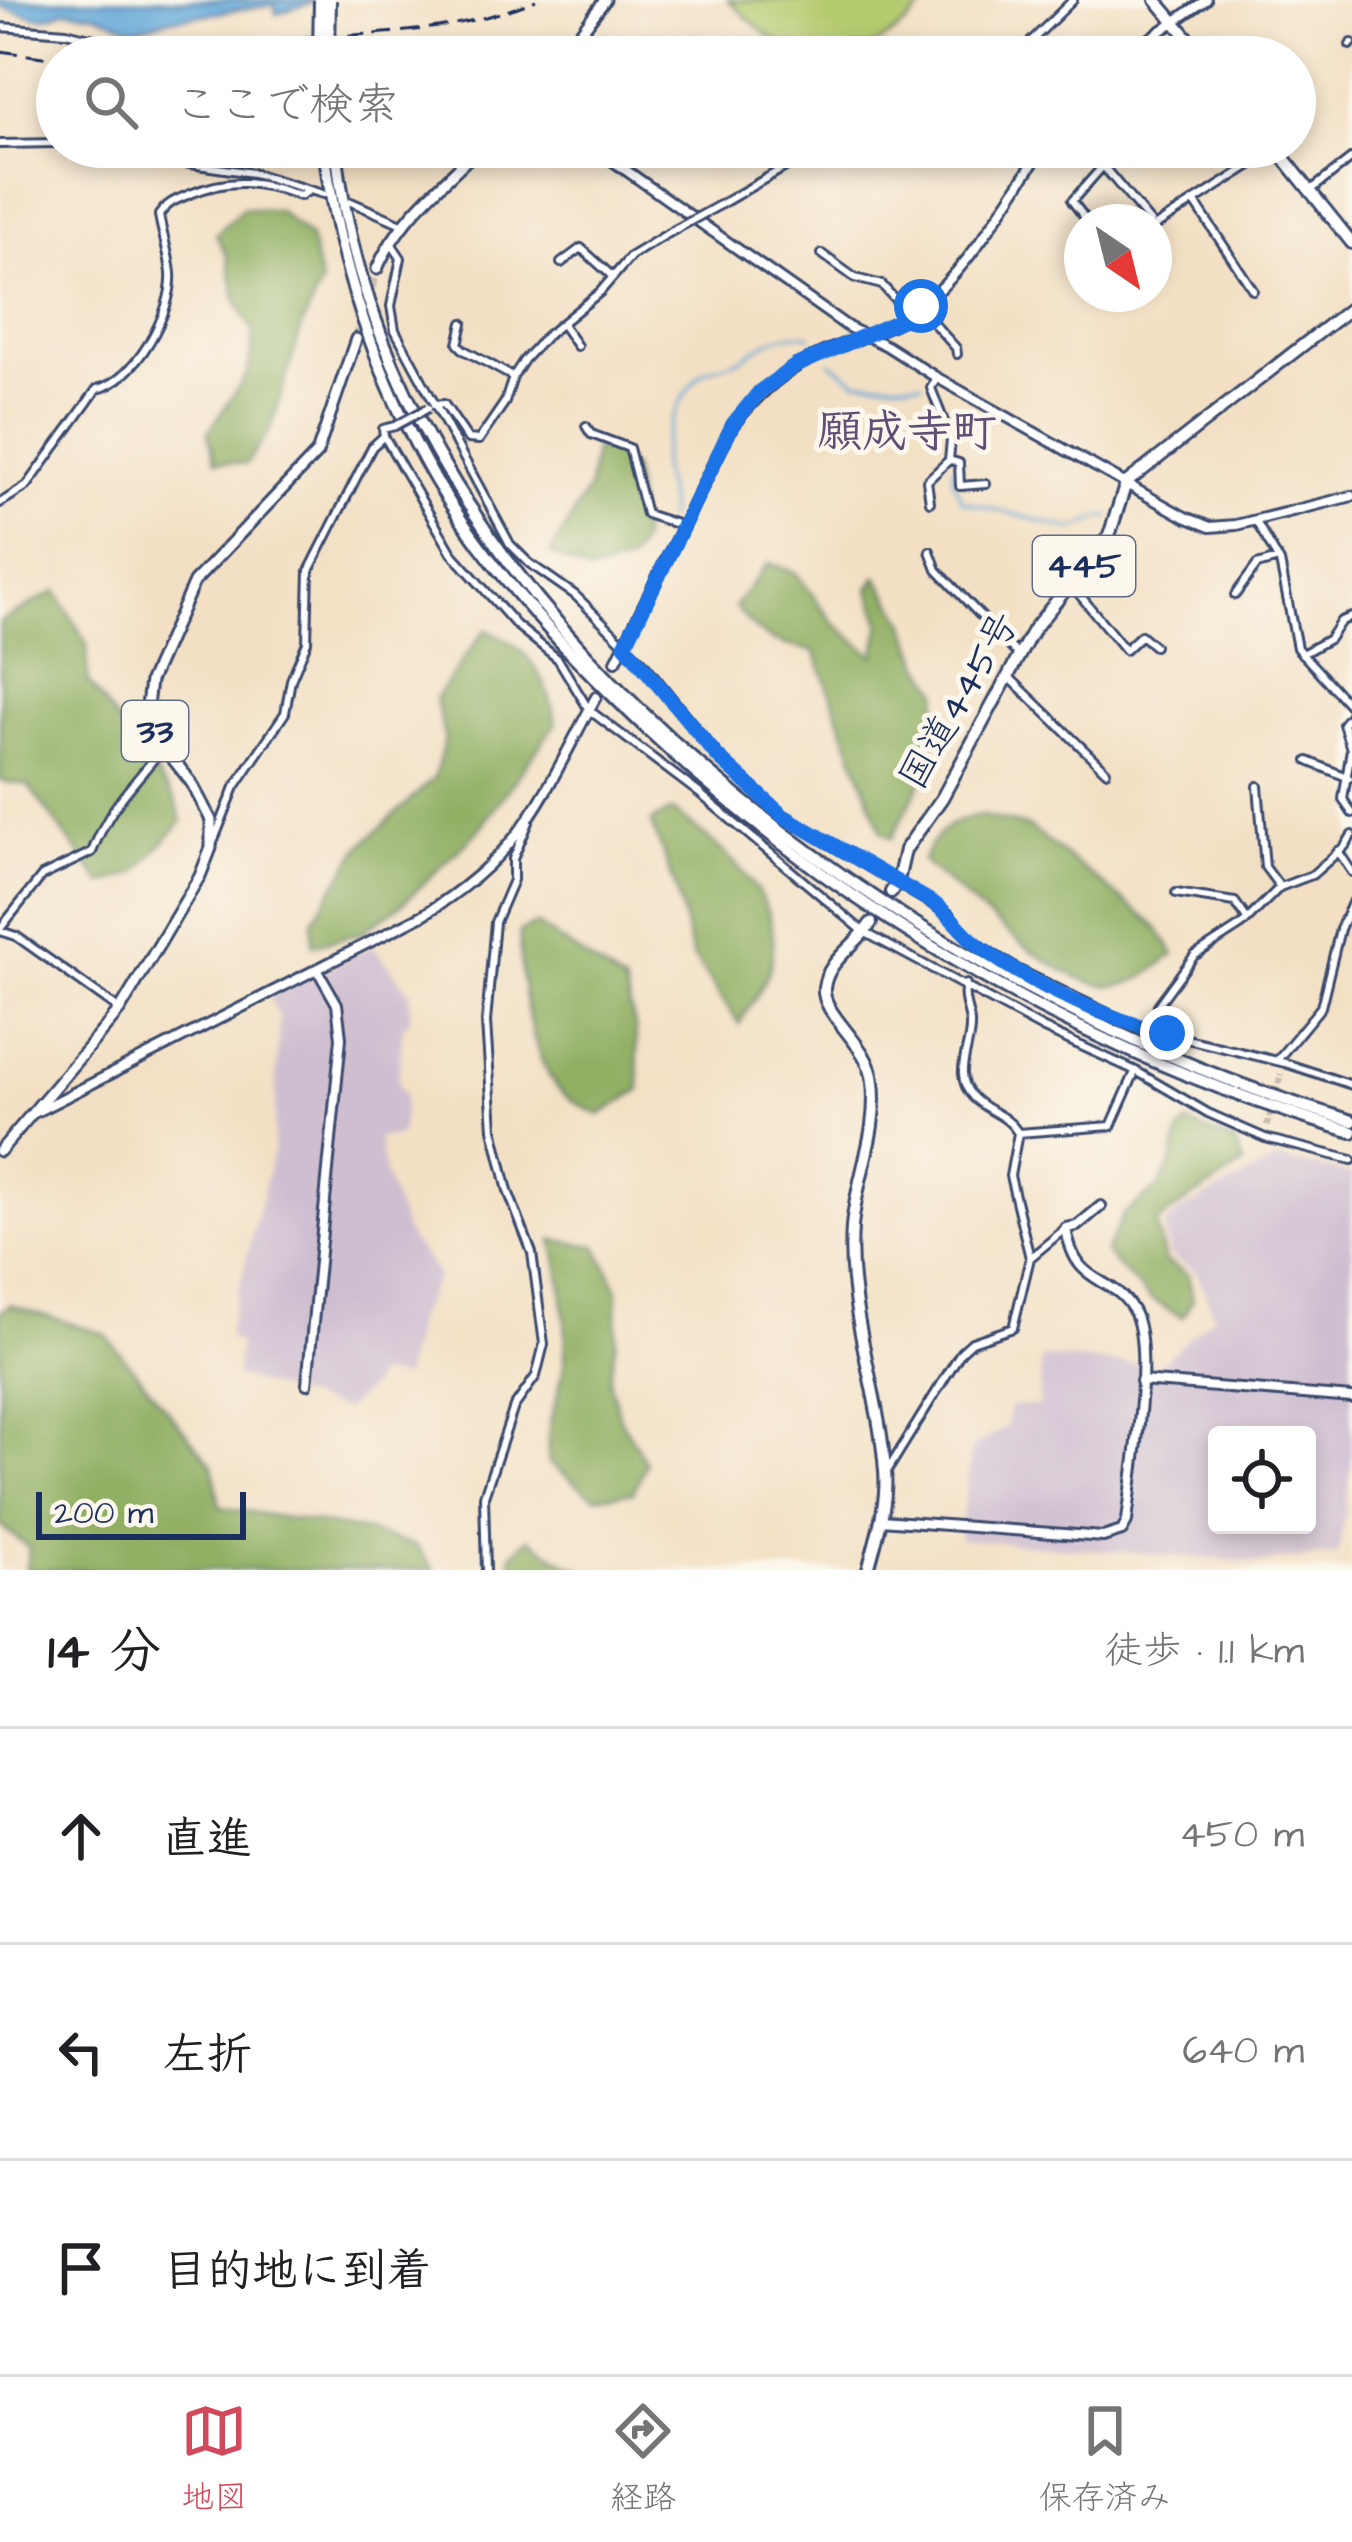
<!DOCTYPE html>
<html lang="ja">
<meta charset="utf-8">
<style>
:root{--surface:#fff;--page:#f6f6f6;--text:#202124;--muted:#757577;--line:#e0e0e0;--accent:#d1495b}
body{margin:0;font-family:"Architects Daughter","Klee One",sans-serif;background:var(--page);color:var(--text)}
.controls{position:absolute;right:36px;bottom:36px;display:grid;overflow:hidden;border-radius:12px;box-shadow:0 6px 18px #0003}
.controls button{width:108px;height:108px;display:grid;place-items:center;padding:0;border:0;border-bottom:3px solid var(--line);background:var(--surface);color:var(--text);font:60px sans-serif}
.compass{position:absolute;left:1064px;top:204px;width:108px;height:108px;border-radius:50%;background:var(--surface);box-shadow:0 6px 18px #0003;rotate:145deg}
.scale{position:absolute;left:36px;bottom:30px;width:210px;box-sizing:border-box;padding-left:12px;border:6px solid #1b2f5e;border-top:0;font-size:33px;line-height:42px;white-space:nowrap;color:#1b2f5e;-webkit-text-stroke:9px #fbf7ec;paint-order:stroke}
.stop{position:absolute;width:36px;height:36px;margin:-27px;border:9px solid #1a73e8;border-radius:50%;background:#fff}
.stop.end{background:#1a73e8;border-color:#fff;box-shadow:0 3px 12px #0008}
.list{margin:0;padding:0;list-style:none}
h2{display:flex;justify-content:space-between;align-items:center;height:156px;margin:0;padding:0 48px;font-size:51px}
h2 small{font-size:39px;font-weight:400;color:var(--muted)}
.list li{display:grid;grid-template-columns:78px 1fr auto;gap:36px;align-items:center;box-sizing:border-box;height:216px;padding:0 48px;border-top:3px solid var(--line)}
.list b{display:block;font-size:45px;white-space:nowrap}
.list em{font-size:39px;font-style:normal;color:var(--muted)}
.icon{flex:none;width:66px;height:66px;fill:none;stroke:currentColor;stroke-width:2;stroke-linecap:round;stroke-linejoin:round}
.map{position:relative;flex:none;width:1352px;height:1570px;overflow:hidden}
.search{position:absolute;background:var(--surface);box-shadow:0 6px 18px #0003;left:36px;right:36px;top:36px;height:132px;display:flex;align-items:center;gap:30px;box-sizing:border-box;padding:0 42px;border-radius:66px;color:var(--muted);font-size:45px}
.sheet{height:804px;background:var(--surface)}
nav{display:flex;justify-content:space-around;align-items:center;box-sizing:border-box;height:168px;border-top:3px solid var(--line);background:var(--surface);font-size:33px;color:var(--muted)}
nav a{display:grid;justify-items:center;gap:6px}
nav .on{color:var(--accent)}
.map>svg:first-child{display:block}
.industrial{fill:#cebed0;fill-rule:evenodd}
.green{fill:#b5cb6f;stroke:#687d66;stroke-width:3}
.forest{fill:#90af62;stroke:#566f60;stroke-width:3}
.water{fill:#64a8d9;stroke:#406c9c;stroke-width:3}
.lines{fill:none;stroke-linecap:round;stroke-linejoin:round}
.stream{stroke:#64a8d9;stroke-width:3}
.street-tunnel{stroke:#c8bdb0;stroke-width:6;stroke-dasharray:6 3;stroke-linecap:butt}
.primary-tunnel{stroke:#c8bdb0;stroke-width:9;stroke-dasharray:9 4.5;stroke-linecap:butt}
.highway-tunnel{stroke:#c8bdb0;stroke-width:10;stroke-dasharray:10 5;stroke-linecap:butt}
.street-casing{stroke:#3b4a6d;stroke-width:12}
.secondary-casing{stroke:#3b4a6d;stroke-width:14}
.primary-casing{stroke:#3b4a6d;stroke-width:15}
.highway-casing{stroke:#3b4a6d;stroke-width:16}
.street{stroke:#fff;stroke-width:6}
.secondary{stroke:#fff;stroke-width:8}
.primary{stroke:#fff;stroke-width:9}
.highway{stroke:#fff;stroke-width:10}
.rail{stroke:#1b2f5e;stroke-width:3;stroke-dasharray:18 9;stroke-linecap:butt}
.street-bridge-casing{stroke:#3b4a6d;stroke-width:12;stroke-linecap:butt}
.highway-bridge-casing{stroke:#3b4a6d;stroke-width:16;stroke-linecap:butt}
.street-bridge{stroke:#fff;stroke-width:6}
.highway-bridge{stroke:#fff;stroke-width:10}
.route{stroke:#1a73e8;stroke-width:15}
.labels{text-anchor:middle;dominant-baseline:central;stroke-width:10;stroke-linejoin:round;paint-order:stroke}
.shield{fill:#fbf7ec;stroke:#5e6b89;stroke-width:3}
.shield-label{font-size:36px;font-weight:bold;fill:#1b2f5e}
.street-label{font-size:39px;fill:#1b2f5e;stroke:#fbf7ec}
.quarter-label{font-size:45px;font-weight:bold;fill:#5f4f76;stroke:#fbf7ec}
</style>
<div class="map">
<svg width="1352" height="1570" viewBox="0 0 1352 1570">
<rect width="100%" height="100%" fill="#fbf7ec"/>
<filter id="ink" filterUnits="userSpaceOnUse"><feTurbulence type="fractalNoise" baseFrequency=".00833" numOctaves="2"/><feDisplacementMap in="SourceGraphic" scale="24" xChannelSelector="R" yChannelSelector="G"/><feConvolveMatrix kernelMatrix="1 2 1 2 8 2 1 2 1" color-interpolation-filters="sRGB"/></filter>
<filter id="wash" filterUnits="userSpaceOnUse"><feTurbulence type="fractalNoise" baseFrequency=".004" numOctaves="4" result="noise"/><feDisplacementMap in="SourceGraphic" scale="48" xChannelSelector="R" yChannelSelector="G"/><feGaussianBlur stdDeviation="2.7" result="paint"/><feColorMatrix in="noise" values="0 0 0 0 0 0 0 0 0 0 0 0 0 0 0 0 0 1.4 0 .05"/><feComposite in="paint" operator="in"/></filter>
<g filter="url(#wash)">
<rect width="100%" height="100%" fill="#f3e0c4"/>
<path class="industrial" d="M373,946L410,992V1021L403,1026L398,1084L405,1094L402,1132L395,1137L378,1138L386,1179L406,1233L438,1275L416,1320L403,1378L376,1375L372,1386L344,1410L235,1376L239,1345L227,1336L273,1151L279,1017L269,997Z
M1278,1159L1352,1174V1461L1338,1554L1261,1563L959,1539L972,1447L1006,1427L1010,1406H1039L1041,1358L1159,1365L1214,1315L1197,1273L1170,1256L1164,1227L1180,1211ZM1217,1435H1307V1525H1217Z"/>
<path class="green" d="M728,0H929C897,40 840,75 788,48C766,37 746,16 728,0Z"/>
<path class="forest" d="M243,208L279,211L310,238L321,285L303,323L270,430L246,464L216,461L208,433L248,373L254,333L237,302L227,256L216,234Z
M607,447L632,468L642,540L629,561L590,573L551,554L589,487L594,450Z
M768,563L796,573L834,623L874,656L881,623L869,589L877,577L905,621L921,663L939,691L929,767L892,838L882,832L815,651C775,643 761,641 735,606Z
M56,591L87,644L88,682L175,800L182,821L135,874L102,884L28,785L0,781V622Z
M485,630C528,643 549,682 556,723L477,832L403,903L361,933L313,945V920L360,847L434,778L445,740L435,699Z
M673,811C721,848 789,896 770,967C765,986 749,1006 739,1024L692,955L676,889L651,821Z
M979,815L1029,827L1157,927L1174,954C1156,969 1134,988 1108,986C1049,979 969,899 922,861C935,833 949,822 979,815Z
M536,924L624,984L635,1026L640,1090L600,1115C589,1109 575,1104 566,1096C531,1068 518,975 520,932Z
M1187,1123L1235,1143L1243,1164C1215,1187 1182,1200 1156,1224L1165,1261L1188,1275L1193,1300L1182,1317L1150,1299L1105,1253L1123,1215L1159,1187L1172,1163L1179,1134Z
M553,1240L597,1246L618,1290L616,1341L609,1380L620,1418L646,1463L633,1492L594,1497L549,1463C544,1422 556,1410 563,1371C570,1334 562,1276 553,1240Z
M10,1305L105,1334L213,1466L220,1507L366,1531L416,1546L434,1570H26L29,1548L0,1525V1312Z
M528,1538L569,1565L583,1570H515L511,1556Z"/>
<path class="water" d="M0,0H320L276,14L275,5L172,19L135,29L95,14L65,10C40,25 26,12 0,7Z"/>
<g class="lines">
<path class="stream" d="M831,362L856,381L922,383
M937,393L944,414
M953,466V480L962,501L1071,529C1087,527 1094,516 1110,517
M668,518C671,499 664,489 662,471C659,443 679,396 699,376C709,365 729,366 742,358C762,344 786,329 811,336"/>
</g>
</g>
<g filter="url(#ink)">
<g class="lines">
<path class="street-tunnel" d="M1276,1093L1281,1074
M1267,1126L1272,1106"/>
<path class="primary-tunnel" d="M356,339L377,269"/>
<path class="highway-tunnel" d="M871,923L891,892"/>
<defs>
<path id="street" d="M0,27L66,32L98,40
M1350,45L1352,43
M1015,57L1073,0
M0,144L57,143
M119,147L183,163L253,173L323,194
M1113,147L1103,166L1150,222
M1310,191L1352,158
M1194,201L1253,290
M351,202L402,224
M718,206L820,147
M1088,222L1072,201L1103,166
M1154,227L1276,149
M391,243L401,258L391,306L395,330L510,544L529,563L575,595L643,662L718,756L782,815L949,914L970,939L1017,969L1134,1026L1285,1063L1352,1085
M822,254L855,278L882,285L909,315
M561,263L581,248L612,276
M919,307L956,348L957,354
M463,323L458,344L464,350L513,377
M562,324L577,346
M434,405L444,404L468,439L479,440L505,402L513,377L524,360L545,337L600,292L631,256L667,234
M586,426L591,434L629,448L646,514L683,526
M384,436L452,553L516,625L558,659L589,710L699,793L864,932L1044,1029L1136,1071L1208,1113L1265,1138L1352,1160
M949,460L959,463L960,486L986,484
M930,502L927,481L949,460L951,440L931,388L937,378
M0,503L27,486L97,389C135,382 174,310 171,273C169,253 162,234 159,215C168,202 176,200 190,194C231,177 259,181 300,196L307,192
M1255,520L1280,562L1297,648L1352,708
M930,551L937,570L1019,656
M1070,583L1125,650L1141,635L1154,646
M1235,595L1257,565L1278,559
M1302,654L1329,639L1341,621L1352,617
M1008,676L1106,771
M1352,713L1343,724L1351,749L1343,799L1352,813
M1308,761L1349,778
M1258,786L1265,867L1280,887
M212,845L235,787L285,713L291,680L307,642L309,571L372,447L384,436L383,429L395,426
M1338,851L1352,872
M1176,893L1235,902L1247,919
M0,929L42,876L92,852C112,801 132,788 163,747
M0,931L16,936L120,1010
M966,984C962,998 968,1008 970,1022C972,1049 951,1073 973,1097C987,1112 1007,1114 1018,1133L1010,1176L1030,1258
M1163,1042L1167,1033L1157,1012L1158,1005L1194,956L1242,925L1280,887L1312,875L1345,846L1352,835
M1278,1059L1321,1007L1340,929L1352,903
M1018,1133L1111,1126L1135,1072
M886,1473L961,1352L972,1342L1013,1328L1030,1258L1066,1228
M486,1570L484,1496L514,1407L536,1376L544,1344L532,1253L508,1191L493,1129L486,1022L495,922L513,880V859L529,822"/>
<path id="secondary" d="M1123,57L1206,0
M593,147L848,327L887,346L934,376L1185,517L1210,527L1236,525L1352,496
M616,661L733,425C760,392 787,368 826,351C851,340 879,333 903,319C964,281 1004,204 1044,147
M36,1112L423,915C526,851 541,798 596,697
M1141,1381L1352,1398
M307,1384L341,1038L337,1004L317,969
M881,1520L1103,1537L1122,1531L1127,1521C1132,1475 1155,1346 1133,1310C1111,1272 1075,1289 1066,1228L1077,1226L1101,1206"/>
<path id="primary" d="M562,57L605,0
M377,269C398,219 442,185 480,147
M0,1151L120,1010L200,876L211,848V820L191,782L158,740L147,706L150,681L194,582L317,453L356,339"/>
<path id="highway" d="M1156,0L1204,57
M324,147C337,262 378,382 436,481C483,559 545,628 609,692C816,899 1070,1050 1352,1132
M336,147C384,625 927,998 1352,1121
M1275,147L1352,243
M891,892L898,881L905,850L942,798L1033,630L1109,536L1126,483L1352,307
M868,1570C876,1539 888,1504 885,1471C879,1389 846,1310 852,1227C856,1177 879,1133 873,1082C870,1045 821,1015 824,988C827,960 856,946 871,923"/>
</defs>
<use href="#street" class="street-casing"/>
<use href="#secondary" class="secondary-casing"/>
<use href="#primary" class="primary-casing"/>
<use href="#highway" class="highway-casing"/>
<use href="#street" class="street"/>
<use href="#secondary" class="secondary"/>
<use href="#primary" class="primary"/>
<use href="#highway" class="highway"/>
<path class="rail" d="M0,51L57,59
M188,57C227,49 268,39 308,37C388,34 461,31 536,0"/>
<defs>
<path id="street-bridge" d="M667,234L718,206
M395,426L428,408"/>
<path id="highway-bridge" d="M319,50L320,0
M329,50L330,0"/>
</defs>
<use href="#street-bridge" class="street-bridge-casing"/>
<use href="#highway-bridge" class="highway-bridge-casing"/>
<use href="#street-bridge" class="street-bridge"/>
<use href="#highway-bridge" class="highway-bridge"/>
</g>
</g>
<g class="lines" filter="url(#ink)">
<path class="route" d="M921,306L901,320L795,366L760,391L733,424L625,645L718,757L782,815L935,904C949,914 957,926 969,937C1012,977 1111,1021 1167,1033"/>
</g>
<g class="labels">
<g class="shield">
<rect x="1033" y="536" width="102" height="60" rx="9"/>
<rect x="122" y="701" width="66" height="60" rx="9"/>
</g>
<g class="shield-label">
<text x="1084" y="566">445</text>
<text x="155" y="731">33</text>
</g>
<g class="street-label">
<text transform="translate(960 701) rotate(-60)">国道445号</text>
</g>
<g class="quarter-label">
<text x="907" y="433">願成寺町</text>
</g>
</g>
</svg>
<div class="controls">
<button><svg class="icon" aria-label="locate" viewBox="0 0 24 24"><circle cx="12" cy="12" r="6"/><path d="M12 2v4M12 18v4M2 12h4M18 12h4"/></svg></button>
</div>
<svg class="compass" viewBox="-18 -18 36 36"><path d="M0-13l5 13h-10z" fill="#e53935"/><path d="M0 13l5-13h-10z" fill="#757577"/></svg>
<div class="scale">200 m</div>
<div class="stop" style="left:921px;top:306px"></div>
<div class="stop end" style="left:1167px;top:1033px"></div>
<div class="search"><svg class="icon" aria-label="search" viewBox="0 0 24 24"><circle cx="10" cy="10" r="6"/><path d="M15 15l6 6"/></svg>ここで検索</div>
</div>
<section class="sheet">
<h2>14 分<small>徒歩 · 1.1 km</small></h2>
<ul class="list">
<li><svg class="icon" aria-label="ahead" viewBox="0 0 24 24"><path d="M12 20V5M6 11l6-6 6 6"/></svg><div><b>直進</b></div><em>450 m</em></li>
<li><svg class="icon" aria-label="left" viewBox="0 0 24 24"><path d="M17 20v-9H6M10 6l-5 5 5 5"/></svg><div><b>左折</b></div><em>640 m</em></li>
<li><svg class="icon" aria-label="arrive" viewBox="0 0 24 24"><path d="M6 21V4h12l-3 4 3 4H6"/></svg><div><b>目的地に到着</b></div></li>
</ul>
</section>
<nav>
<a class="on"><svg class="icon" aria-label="map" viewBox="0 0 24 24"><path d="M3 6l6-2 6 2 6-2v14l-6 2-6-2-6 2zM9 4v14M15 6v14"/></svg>地図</a>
<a><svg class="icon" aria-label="directions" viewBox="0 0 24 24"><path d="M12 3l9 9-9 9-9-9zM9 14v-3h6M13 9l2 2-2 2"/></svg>経路</a>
<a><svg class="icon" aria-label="saved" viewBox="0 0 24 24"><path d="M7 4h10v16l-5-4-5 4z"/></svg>保存済み</a>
</nav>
